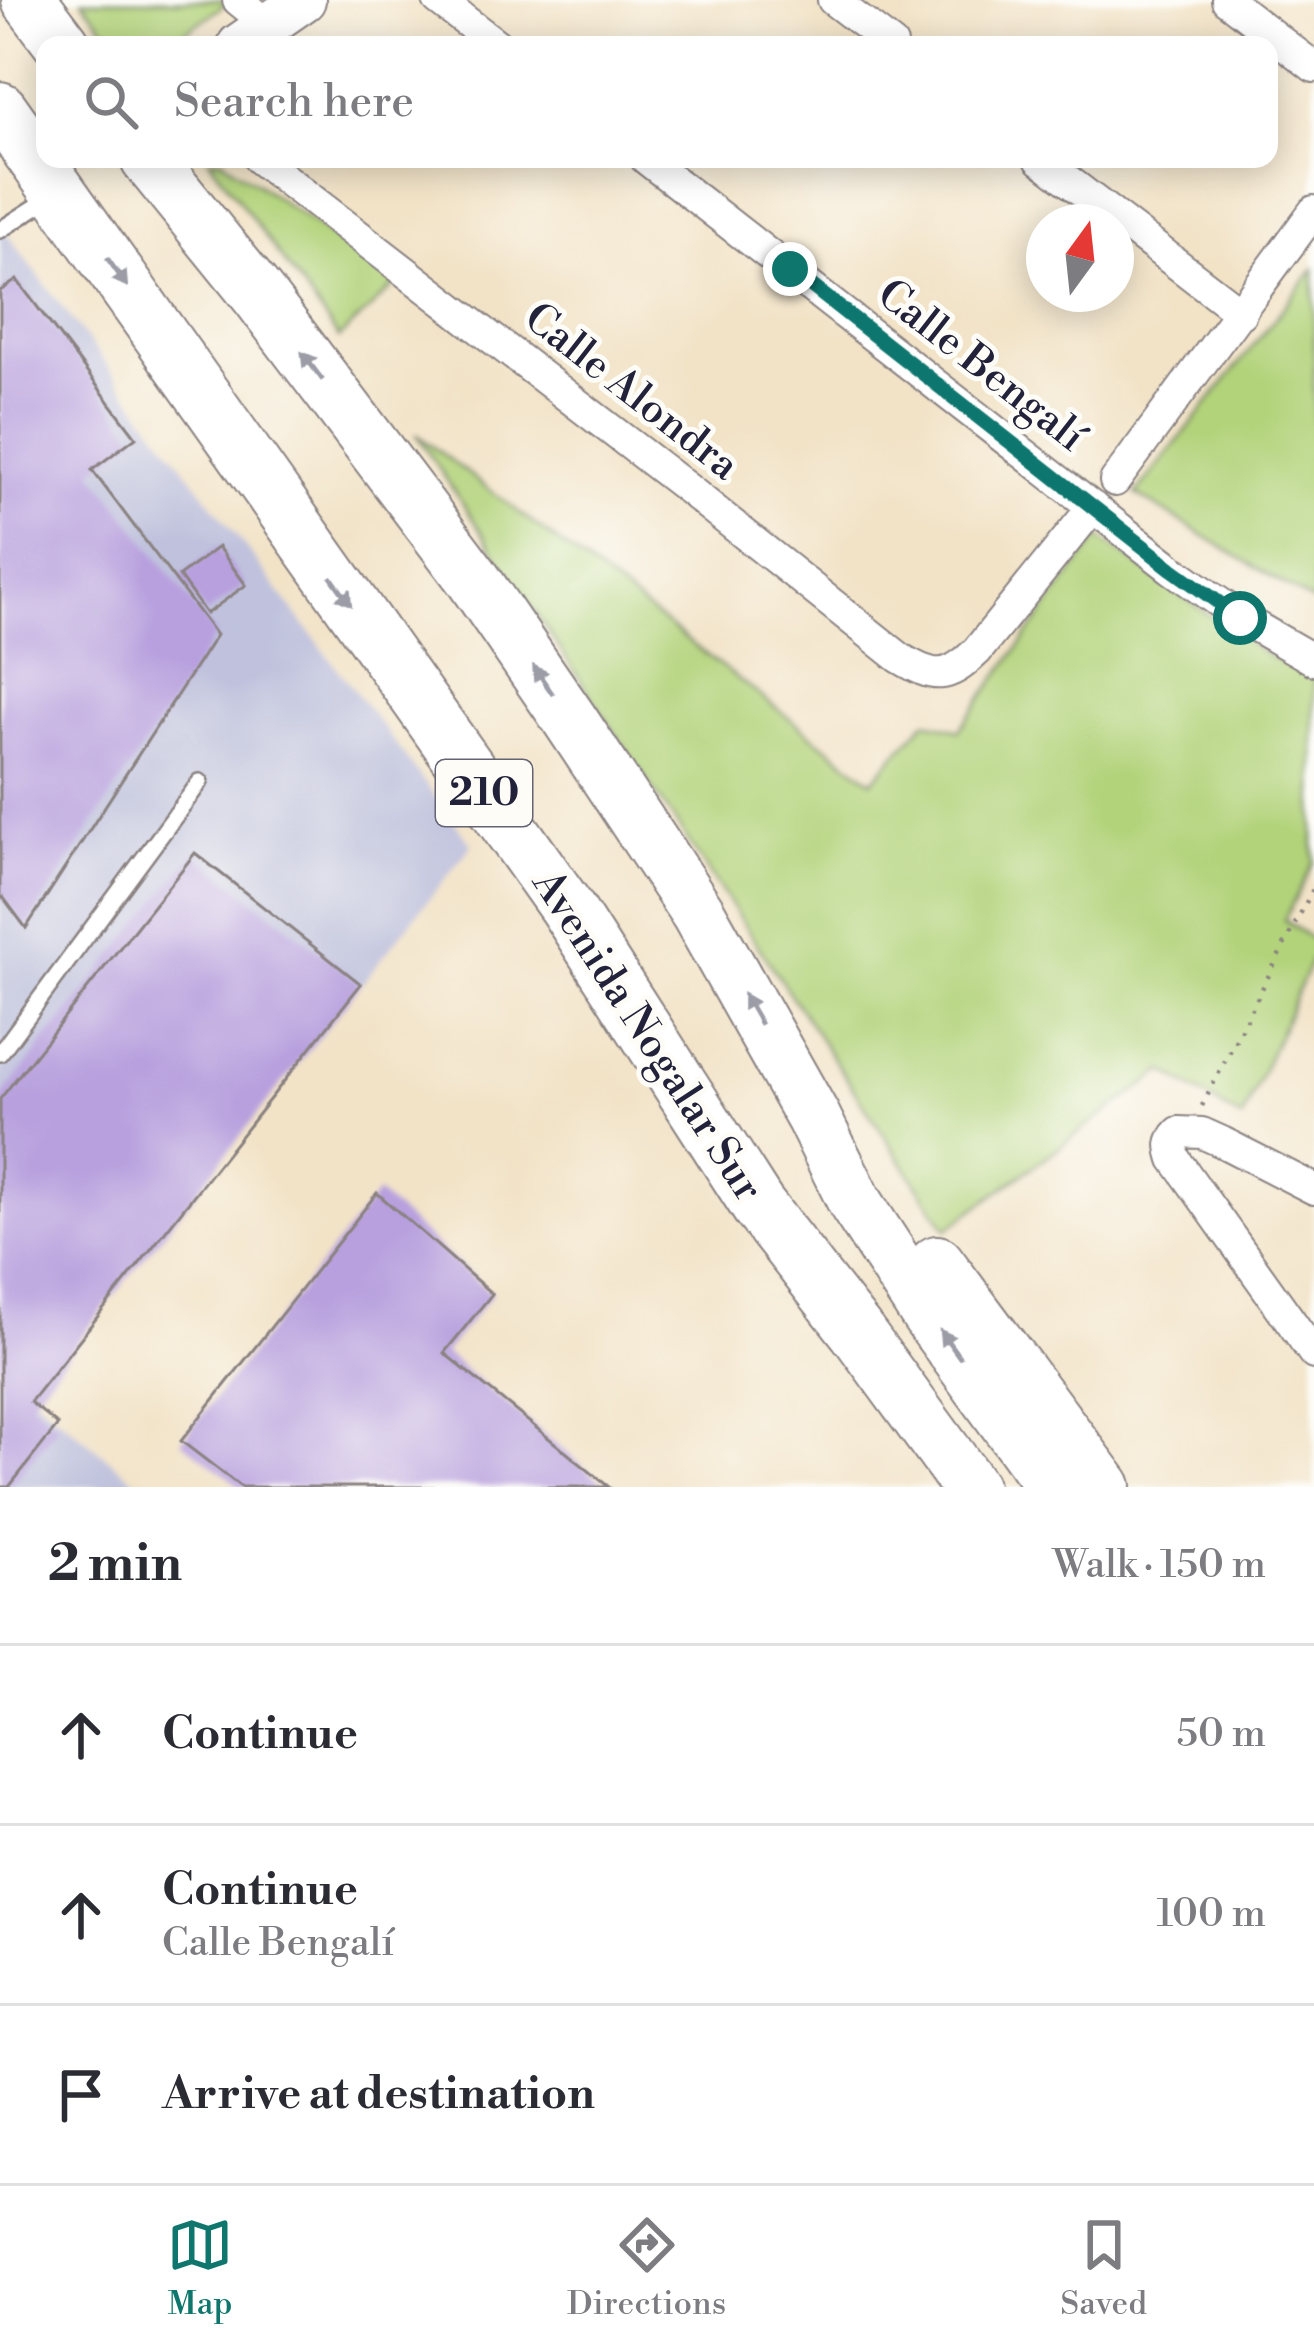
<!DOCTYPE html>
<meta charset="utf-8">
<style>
:root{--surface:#fff;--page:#f2f2f3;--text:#2b2b33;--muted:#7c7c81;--line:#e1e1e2;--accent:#0f766e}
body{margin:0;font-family:"Libre Bodoni",serif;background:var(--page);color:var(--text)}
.compass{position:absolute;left:1026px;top:204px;width:108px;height:108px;border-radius:50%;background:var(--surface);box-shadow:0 6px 30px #0003;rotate:15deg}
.stop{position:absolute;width:36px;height:36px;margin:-27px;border:9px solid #0f766e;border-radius:50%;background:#fff}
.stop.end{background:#0f766e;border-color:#fff;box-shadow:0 3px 12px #0008}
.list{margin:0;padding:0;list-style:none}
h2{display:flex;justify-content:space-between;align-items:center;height:156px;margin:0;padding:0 48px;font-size:51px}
h2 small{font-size:39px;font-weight:400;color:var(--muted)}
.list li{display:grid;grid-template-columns:78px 1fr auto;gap:36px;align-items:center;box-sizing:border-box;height:180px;padding:0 48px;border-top:3px solid var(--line)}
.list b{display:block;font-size:45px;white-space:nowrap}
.list p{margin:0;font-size:39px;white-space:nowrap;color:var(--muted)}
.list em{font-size:39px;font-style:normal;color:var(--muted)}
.icon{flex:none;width:66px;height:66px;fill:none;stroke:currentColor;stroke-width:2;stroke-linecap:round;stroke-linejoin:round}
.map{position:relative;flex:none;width:1314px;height:1487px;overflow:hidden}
.search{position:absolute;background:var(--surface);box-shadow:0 6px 30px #0003;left:36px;right:36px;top:36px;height:132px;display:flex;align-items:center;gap:30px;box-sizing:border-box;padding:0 42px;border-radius:24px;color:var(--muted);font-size:45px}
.sheet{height:696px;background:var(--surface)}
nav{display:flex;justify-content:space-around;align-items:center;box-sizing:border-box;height:168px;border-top:3px solid var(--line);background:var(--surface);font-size:33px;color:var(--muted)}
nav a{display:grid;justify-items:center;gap:6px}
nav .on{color:var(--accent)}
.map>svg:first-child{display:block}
.industrial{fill:#c0c2dd}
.green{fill:#b2d37a;stroke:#6a7a5a;stroke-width:3}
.building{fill:#b8a0de}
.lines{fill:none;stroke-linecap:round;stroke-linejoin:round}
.lane-casing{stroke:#8a8281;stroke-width:20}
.street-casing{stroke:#8a8281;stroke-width:34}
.secondary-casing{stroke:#8a8281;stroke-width:46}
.highway-casing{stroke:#8a8281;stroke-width:58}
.path{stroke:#8a8281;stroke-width:4.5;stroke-dasharray:3 9;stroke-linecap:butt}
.lane{stroke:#fff;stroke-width:15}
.street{stroke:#fff;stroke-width:30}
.secondary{stroke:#fff;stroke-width:42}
.highway{stroke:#fff;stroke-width:54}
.oneway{fill:#9c9ca7}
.route{stroke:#0f766e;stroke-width:15}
.labels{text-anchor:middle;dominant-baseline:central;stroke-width:10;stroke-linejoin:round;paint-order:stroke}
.shield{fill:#fdfcf7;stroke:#646373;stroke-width:3}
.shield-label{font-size:39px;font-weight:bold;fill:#22223b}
.street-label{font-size:42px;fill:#22223b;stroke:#fdfcf7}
</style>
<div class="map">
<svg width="1314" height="1487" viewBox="0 0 1314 1487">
<rect width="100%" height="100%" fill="#fdfcf7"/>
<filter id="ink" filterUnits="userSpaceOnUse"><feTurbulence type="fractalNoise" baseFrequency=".00833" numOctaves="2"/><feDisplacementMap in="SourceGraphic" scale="24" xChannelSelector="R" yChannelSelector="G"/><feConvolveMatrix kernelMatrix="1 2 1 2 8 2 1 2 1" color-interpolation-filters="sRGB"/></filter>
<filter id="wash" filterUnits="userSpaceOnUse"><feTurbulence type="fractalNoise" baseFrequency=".004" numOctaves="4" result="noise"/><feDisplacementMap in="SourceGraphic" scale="48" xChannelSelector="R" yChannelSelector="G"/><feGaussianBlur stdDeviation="2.7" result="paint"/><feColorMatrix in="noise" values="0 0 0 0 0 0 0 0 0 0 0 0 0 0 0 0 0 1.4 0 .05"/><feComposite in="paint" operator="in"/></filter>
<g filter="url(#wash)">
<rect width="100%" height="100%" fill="#f2e3c7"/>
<path class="industrial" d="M0,225L472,845L33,1397L144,1487H0Z"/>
<path class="green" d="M82,0H220L226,4L166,45H118Z
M209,159H222L397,283L339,338Z
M1314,269V603L1136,494Z
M416,434L872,781L926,721L959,730L1099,537L1263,653L1314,678V863L1284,920L1314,941V953L1242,1119L1164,1071L947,1229Z"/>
<g id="blocks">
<path class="building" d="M17,280L136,437L92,470L216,635L26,928L3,897L0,899V291Z
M218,547L246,585L206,614L179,576Z
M195,853L361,984L30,1402L58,1425L9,1487H0V1099Z
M377,1193L492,1294L444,1353L609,1487H241L181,1441Z"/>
</g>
</g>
<g filter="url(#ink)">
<use href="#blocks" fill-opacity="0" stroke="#8a8281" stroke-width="3"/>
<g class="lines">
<defs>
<path id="lane" d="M0,230L53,196
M0,1053L200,782"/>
<path id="street" d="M238,0L269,25
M438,0L497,45
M833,0L892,45
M1227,0L1314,67
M259,159L688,489L900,658C935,679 947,680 977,651L1093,507
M646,159L1172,569L1241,618L1314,660
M1040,159L1241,313
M1115,481L1314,211
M1314,1189L1222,1142L1202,1133L1179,1132C1170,1141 1171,1147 1175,1159L1314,1354"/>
<path id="secondary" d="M239,45L304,0"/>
<path id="highway" d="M29,0L63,45
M0,109L566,907L758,1206L856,1331L970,1487
M148,159L259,296L471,576L570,720L698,913L813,1117L855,1202L929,1316L1054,1487
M937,1263L1104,1487"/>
</defs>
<use href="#lane" class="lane-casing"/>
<use href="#street" class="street-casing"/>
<use href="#secondary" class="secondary-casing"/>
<use href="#highway" class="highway-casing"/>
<path class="path" d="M1202,1106L1314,887"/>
<use href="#lane" class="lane"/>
<use href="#street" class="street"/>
<use href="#secondary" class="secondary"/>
<use href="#highway" class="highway"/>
</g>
<defs><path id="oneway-solid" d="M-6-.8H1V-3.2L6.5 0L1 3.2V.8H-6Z" transform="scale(3)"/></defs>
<g class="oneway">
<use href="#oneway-solid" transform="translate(117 272) rotate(55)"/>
<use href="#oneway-solid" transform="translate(312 366) rotate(-127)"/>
<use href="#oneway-solid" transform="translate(341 591) rotate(55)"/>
<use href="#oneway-solid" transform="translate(543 680) rotate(-124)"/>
<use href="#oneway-solid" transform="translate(752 1009) rotate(-120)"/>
<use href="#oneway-solid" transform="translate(950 1344) rotate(-126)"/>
</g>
</g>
<g class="lines" filter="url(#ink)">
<path class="route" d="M790,269L1172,569L1240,618"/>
</g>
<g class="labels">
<rect class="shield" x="436" y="760" width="96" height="66" rx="9"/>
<g class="shield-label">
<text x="484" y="793">210</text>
</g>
<g class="street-label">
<text transform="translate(981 366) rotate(38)">Calle Bengalí</text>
<text transform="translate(631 392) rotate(38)">Calle Alondra</text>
<text transform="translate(647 1036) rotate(57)">Avenida Nogalar Sur</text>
</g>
</g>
</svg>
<svg class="compass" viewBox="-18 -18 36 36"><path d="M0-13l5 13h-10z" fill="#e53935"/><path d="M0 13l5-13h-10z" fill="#7c7c81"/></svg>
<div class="stop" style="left:1240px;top:618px"></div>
<div class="stop end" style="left:790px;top:269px"></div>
<div class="search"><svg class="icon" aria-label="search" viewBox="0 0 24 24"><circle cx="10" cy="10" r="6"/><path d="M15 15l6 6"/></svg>Search here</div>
</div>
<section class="sheet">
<h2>2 min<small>Walk · 150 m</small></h2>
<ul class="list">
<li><svg class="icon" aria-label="ahead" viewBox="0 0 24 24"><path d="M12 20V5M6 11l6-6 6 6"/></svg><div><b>Continue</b></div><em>50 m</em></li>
<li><svg class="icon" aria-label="ahead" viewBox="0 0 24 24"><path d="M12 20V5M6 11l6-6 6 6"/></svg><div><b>Continue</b><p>Calle Bengalí</p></div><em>100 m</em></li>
<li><svg class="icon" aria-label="arrive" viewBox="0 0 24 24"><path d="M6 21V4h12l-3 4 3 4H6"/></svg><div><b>Arrive at destination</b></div></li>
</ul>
</section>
<nav>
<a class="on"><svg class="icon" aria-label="map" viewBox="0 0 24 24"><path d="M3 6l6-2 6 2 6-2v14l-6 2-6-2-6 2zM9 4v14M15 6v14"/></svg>Map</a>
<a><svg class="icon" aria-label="directions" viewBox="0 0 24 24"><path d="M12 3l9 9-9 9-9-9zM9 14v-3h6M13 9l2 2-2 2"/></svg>Directions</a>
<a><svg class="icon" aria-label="saved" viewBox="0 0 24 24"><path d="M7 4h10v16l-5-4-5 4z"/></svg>Saved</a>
</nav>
